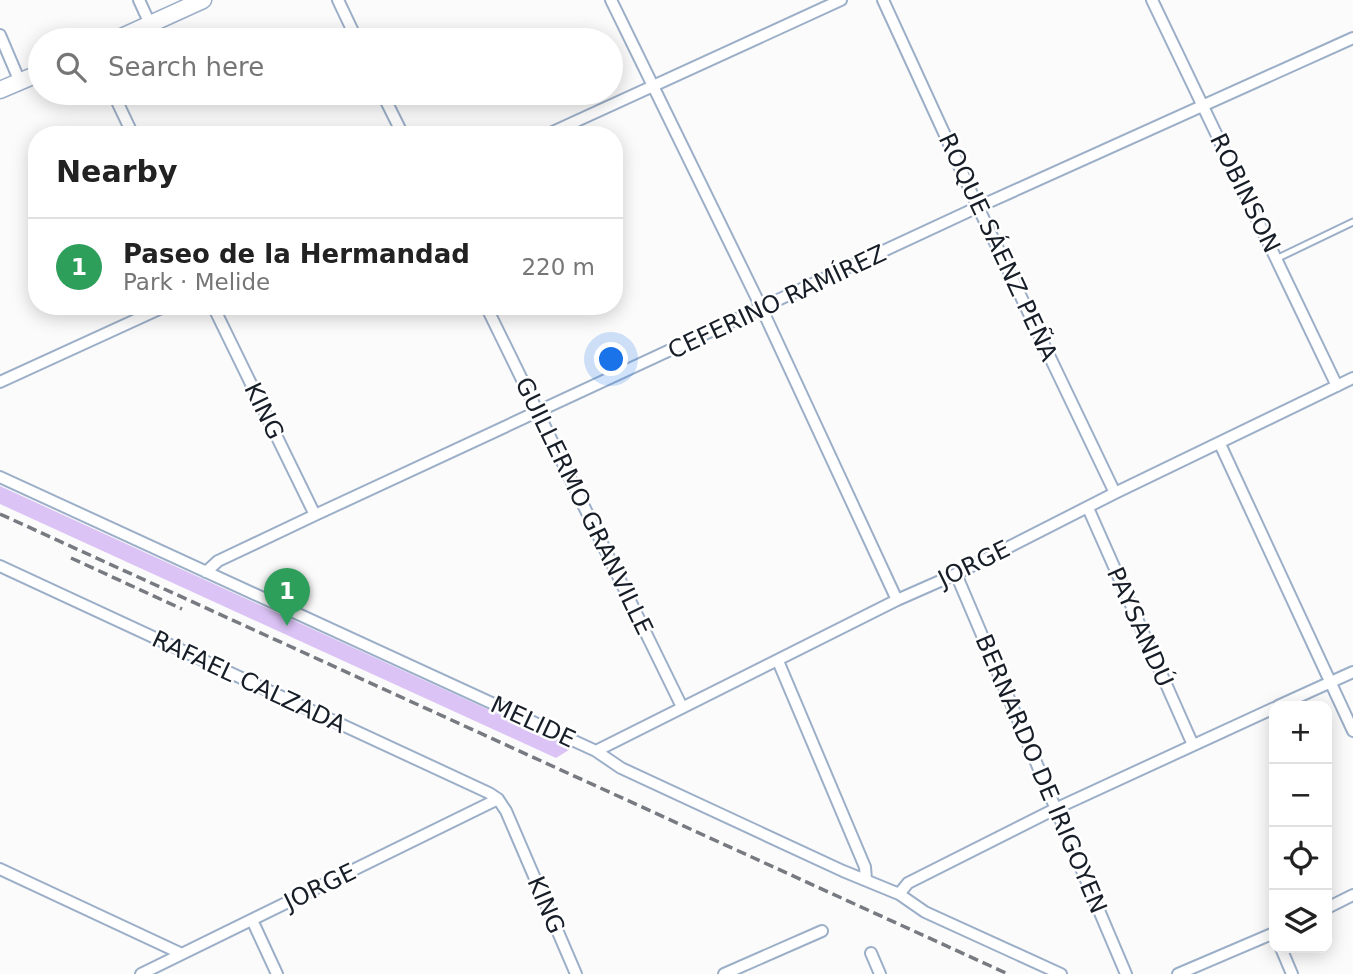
<!DOCTYPE html>
<meta charset="utf-8">
<style>
:root{--surface:#fff;--page:#f2f2f2;--text:#222;--muted:#767676;--line:#e0e0e0;--accent:#41661f}
body{margin:0;font-family:"DejaVu Sans",sans-serif;background:var(--page);color:var(--text)}
.controls{position:absolute;right:21px;bottom:21px;display:grid;overflow:hidden;border-radius:14px;box-shadow:0 4px 18px #0003}
.controls button{width:63px;height:63px;display:grid;place-items:center;padding:0;border:0;border-bottom:2px solid var(--line);background:var(--surface);color:var(--text);font:35px sans-serif}
.you{position:absolute;left:612px;top:360px;width:24px;height:24px;margin:-18px;border:5px solid #fff;border-radius:50%;background:#1a73e8;box-shadow:0 0 0 10px #1a73e833}
.badge{display:grid;place-items:center;width:46px;height:46px;border-radius:50%;background:var(--accent);color:#fff;font-size:23px;font-weight:700}
.pin{position:absolute;translate:-50% -58px;filter:drop-shadow(0 2px 4px #0008)}
.pin::after{content:'';position:absolute;top:37px;width:24px;height:21px;background:inherit;clip-path:polygon(0 0,100% 0,50% 100%)}
.list{margin:0;padding:0;list-style:none}
h2{display:flex;justify-content:space-between;align-items:center;height:91px;margin:0;padding:0 28px;font-size:30px}
h2 small{font-size:23px;font-weight:400;color:var(--muted)}
.list li{display:grid;grid-template-columns:46px 1fr auto;gap:21px;align-items:center;box-sizing:border-box;height:98px;padding:0 28px;border-top:2px solid var(--line)}
.list b{display:block;font-size:26px;white-space:nowrap}
.list p{margin:0;font-size:23px;white-space:nowrap;color:var(--muted)}
.list em{font-size:23px;font-style:normal;color:var(--muted)}
.icon{flex:none;width:38px;height:38px;fill:none;stroke:currentColor;stroke-width:2;stroke-linecap:round;stroke-linejoin:round}
.map{position:relative;flex:none;width:1353px;height:974px;overflow:hidden}
.search{position:absolute;background:var(--surface);box-shadow:0 4px 18px #0003;left:28px;top:28px;width:595px;height:77px;display:flex;align-items:center;gap:18px;box-sizing:border-box;padding:0 24px;border-radius:38px;color:var(--muted);font-size:26px}
.panel{position:absolute;background:var(--surface);box-shadow:0 4px 18px #0003;left:28px;top:126px;width:595px;height:189px;border-radius:28px}
.map>svg:first-child{display:block}
.green{fill:#dbc3f6}
.lines{fill:none;stroke-linecap:round;stroke-linejoin:round}
.lane-casing{stroke:#9cafc8;stroke-width:9}
.street-casing{stroke:#9cafc8;stroke-width:14}
.secondary-casing{stroke:#9cafc8;stroke-width:19}
.lane{stroke:#fff;stroke-width:5}
.street{stroke:#fff;stroke-width:10}
.secondary{stroke:#fff;stroke-width:16}
.rail{stroke:#777b81;stroke-width:3.5;stroke-dasharray:10 5;stroke-linecap:butt}
.labels{text-anchor:middle;dominant-baseline:central;stroke-width:5;stroke-linejoin:round;paint-order:stroke}
.street-label{font-size:24px;fill:#171e28;stroke:#fff}
</style>
<div class="map">
<svg width="1353" height="974" viewBox="0 0 1353 974">
<rect width="100%" height="100%" fill="#fbfbfb"/>
<path class="green" d="M0,486L572,748L556,758L0,504Z"/>
<g class="lines">
<defs>
<path id="lane" d="M1276,259L1353,222"/>
<path id="street" d="M139,0L150,24
M338,0L357,40
M611,0L762,309L897,600
M883,0L978,207L1115,493
M1152,0L1337,386
M0,35L20,82
M113,93L133,135
M382,93L403,135
M546,135L841,0
M213,306L315,515
M486,306L682,707
M0,382L166,306
M1220,444L1353,731
M0,477L596,751L621,768L843,871L899,894L925,912L1061,974
M1088,508L1193,745
M0,566L489,793L498,799L506,811L576,974
M206,572L218,561L315,515L978,207L1353,38
M956,574L1126,974
M778,661L865,867L866,880
M1278,706L1353,672
M596,751L897,600L956,574L1115,493L1353,378
M0,869L182,954
M899,894L908,883L1055,809L1274,708
M1327,908L1353,895
M252,920L277,974
M1281,948L1292,974
M871,953L880,974
M141,974L498,799
M724,974L822,931
M1178,974L1274,933"/>
<path id="secondary" d="M115,40L203,0
M0,90L40,73"/>
</defs>
<use href="#lane" class="lane-casing"/>
<use href="#street" class="street-casing"/>
<use href="#secondary" class="secondary-casing"/>
<use href="#lane" class="lane"/>
<use href="#street" class="street"/>
<use href="#secondary" class="secondary"/>
<path class="rail" d="M0,514L1008,974
M71,558L182,609"/>
</g>
<g class="labels">
<g class="street-label">
<text transform="translate(1245 193) rotate(64)">ROBINSON</text>
<text transform="translate(998 247) rotate(65)">ROQUE SÁENZ PEÑA</text>
<text transform="translate(777 302) rotate(-25)">CEFERINO RAMÍREZ</text>
<text transform="translate(264 411) rotate(64)">KING</text>
<text transform="translate(584 506) rotate(64)">GUILLERMO GRANVILLE</text>
<text transform="translate(974 564) rotate(-26)">JORGE</text>
<text transform="translate(1140 627) rotate(66)">PAYSANDÚ</text>
<text transform="translate(249 682) rotate(25)">RAFAEL CALZADA</text>
<text transform="translate(533 722) rotate(25)">MELIDE</text>
<text transform="translate(1041 774) rotate(67)">BERNARDO DE IRIGOYEN</text>
<text transform="translate(320 887) rotate(-26)">JORGE</text>
<text transform="translate(546 905) rotate(67)">KING</text>
</g>
</g>
</svg>
<div class="controls">
<button>+</button>
<button>−</button>
<button><svg class="icon" aria-label="locate" viewBox="0 0 24 24"><circle cx="12" cy="12" r="6"/><path d="M12 2v4M12 18v4M2 12h4M18 12h4"/></svg></button>
<button><svg class="icon" aria-label="layers" viewBox="0 0 24 24"><path d="M12 4l9 5-9 5-9-5zM3 14l9 5 9-5"/></svg></button>
</div>
<div class="you"></div>
<div class="pin badge" style="left:287px;top:626px;background:#2e9e5b">1</div>
<div class="search"><svg class="icon" aria-label="search" viewBox="0 0 24 24"><circle cx="10" cy="10" r="6"/><path d="M15 15l6 6"/></svg>Search here</div>
<section class="panel">
<h2>Nearby<small></small></h2>
<ul class="list">
<li><span class="badge" style="background:#2e9e5b">1</span><div><b>Paseo de la Hermandad</b><p>Park · Melide</p></div><em>220 m</em></li>
</ul>
</section>
</div>
